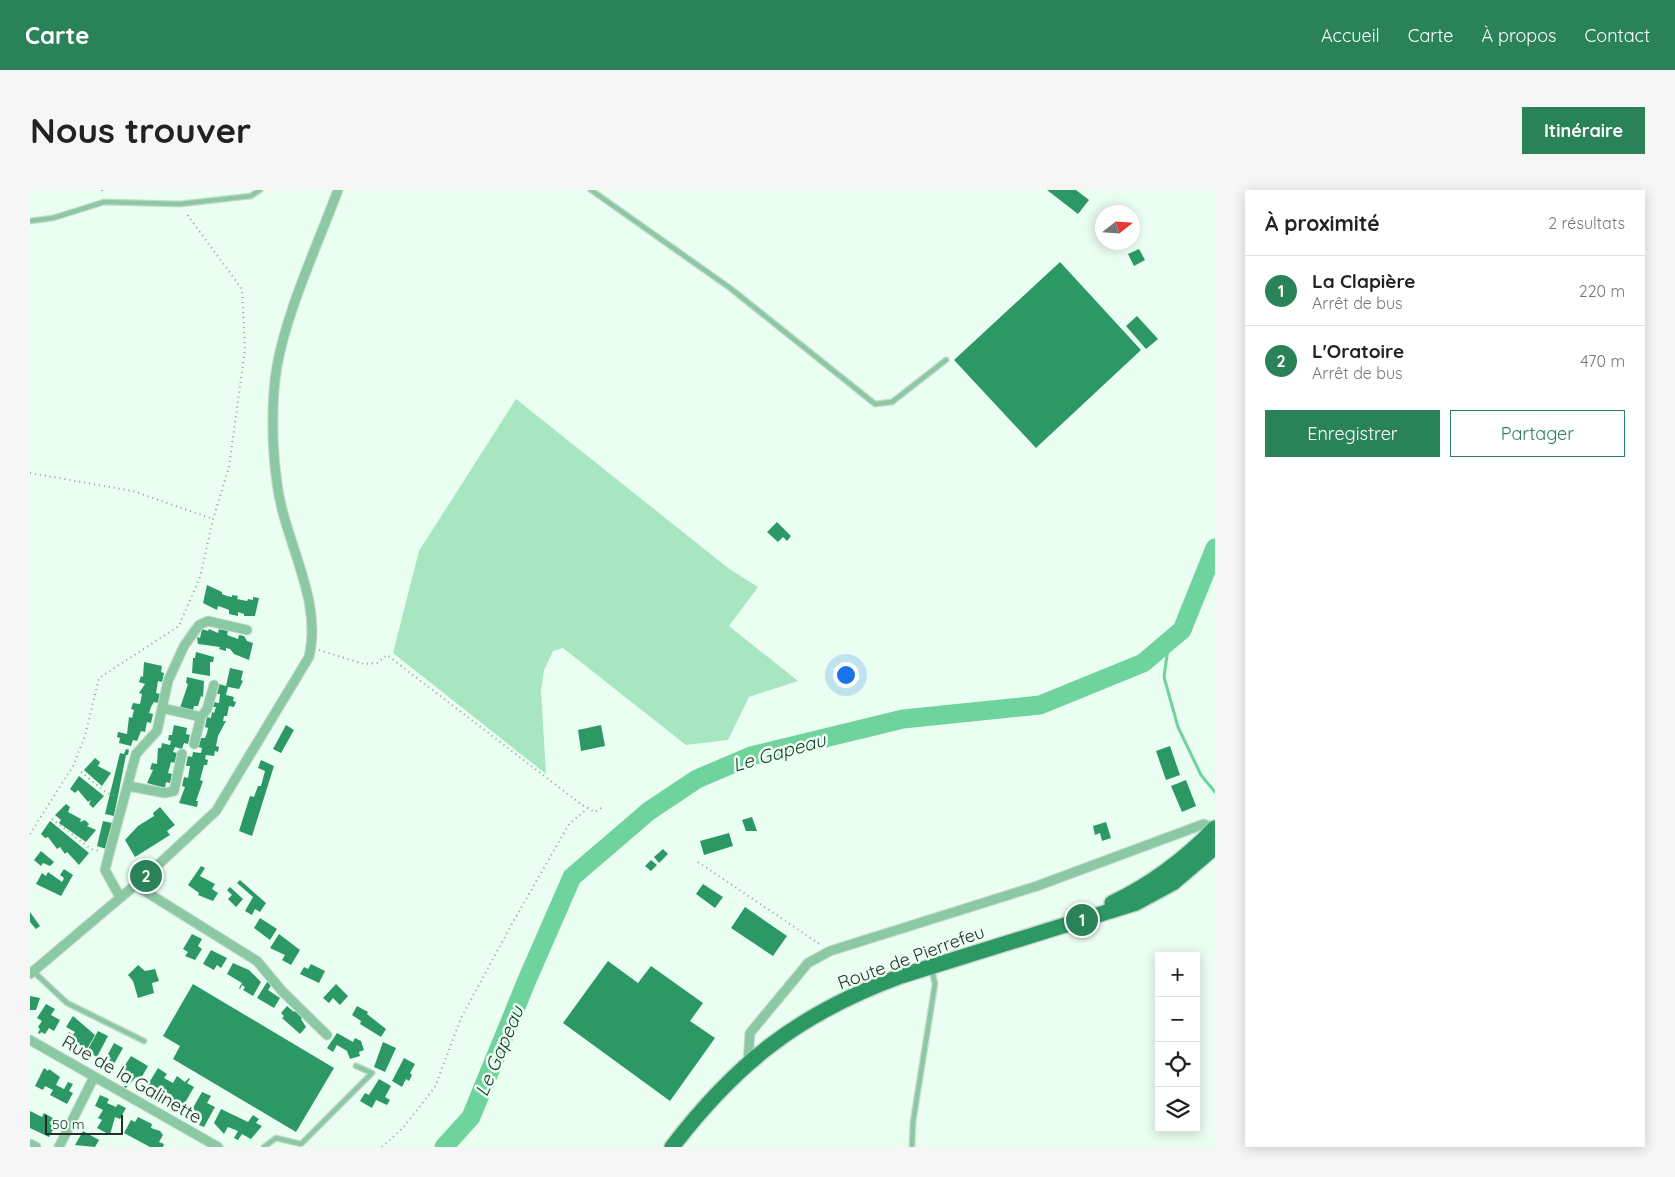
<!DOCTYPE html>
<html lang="fr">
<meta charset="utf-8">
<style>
:root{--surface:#fff;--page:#f6f6f6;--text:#222;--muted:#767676;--line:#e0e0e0;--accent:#2a8358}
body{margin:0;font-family:Quicksand,sans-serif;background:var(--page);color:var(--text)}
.controls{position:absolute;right:15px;bottom:15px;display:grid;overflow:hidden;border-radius:0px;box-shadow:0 2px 12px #0003}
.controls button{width:45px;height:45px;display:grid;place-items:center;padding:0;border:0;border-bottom:1px solid var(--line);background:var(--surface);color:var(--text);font:25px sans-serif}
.compass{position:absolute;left:1065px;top:15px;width:45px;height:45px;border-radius:50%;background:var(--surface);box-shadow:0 2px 12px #0003;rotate:73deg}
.scale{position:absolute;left:15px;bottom:12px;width:78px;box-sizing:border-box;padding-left:5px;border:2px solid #272e29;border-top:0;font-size:14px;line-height:18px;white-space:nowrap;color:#272e29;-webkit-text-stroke:4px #ebfef2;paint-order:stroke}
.you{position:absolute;left:815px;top:484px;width:18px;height:18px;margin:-12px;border:4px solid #fff;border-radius:50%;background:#1a73e8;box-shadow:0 0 0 8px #1a73e833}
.badge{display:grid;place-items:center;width:32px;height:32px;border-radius:50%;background:var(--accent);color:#fff;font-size:16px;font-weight:700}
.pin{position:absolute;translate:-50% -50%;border:2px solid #fff;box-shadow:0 1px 5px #0006}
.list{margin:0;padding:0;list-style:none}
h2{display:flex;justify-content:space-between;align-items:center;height:65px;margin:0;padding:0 20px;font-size:21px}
h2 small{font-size:16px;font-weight:400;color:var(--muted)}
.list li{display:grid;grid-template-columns:32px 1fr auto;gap:15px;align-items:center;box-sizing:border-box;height:70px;padding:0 20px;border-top:1px solid var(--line)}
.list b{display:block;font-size:19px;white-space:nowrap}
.list p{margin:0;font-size:16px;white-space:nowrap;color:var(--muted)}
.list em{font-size:16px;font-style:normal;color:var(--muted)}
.actions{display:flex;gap:10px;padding:15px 20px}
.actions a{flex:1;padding:11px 0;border:1px solid var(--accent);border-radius:0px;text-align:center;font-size:18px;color:var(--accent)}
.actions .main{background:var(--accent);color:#fff}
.icon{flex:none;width:28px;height:28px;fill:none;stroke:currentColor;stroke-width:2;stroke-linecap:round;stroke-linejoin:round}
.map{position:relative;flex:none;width:1185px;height:957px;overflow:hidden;border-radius:0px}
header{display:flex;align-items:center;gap:30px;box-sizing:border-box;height:70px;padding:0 25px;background:var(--accent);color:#fff}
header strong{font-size:24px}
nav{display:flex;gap:28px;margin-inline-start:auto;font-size:18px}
.intro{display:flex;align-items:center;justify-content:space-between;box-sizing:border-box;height:120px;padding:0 30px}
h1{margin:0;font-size:35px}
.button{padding:12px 22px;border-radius:0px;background:var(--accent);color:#fff;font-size:18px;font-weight:700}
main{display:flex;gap:30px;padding:0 30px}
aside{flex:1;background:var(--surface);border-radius:0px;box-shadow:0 2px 12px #0003}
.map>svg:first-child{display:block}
.green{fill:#a7e6c1}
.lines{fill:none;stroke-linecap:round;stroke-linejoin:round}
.stream{stroke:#6ed39c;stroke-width:3}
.river{stroke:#6ed39c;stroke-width:19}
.building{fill:#2c9865}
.lane-casing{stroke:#c8d9ce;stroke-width:7}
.street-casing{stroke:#c8d9ce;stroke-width:11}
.primary-casing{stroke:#c8d9ce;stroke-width:18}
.path{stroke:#92a097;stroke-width:2;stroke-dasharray:1 4;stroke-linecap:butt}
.lane{stroke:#8bc9a5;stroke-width:4.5}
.street{stroke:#8bc9a5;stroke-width:9}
.primary{stroke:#2c9965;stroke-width:15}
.labels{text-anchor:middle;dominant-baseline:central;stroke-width:5;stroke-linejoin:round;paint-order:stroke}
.street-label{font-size:18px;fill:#272e29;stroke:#ebfef2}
.water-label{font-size:19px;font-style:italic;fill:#123d28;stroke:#ebfef2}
</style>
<header>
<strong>Carte</strong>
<nav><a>Accueil</a><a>Carte</a><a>À propos</a><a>Contact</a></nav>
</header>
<div class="intro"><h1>Nous trouver</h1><a class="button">Itinéraire</a></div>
<main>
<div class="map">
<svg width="1185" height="957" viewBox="0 0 1185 957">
<rect width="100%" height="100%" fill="#ebfef2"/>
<path class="green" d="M486,209L698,378L728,397L699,436L768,491L719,507L698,550L656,555L533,458L523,461L514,480L511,500L516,584L363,463L389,361Z"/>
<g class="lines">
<path class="stream" d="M1139,451L1134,487L1148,537L1171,585L1185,602"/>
<path class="river" d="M414,957L441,927L497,790L542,687L619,621L667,589L721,566L873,529L1010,515L1113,473L1152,440L1185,358"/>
</g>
<path class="building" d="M1017,0H1046L1059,10L1048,24Z
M1109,59L1115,70L1104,76L1098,64Z
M1030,72L1111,160L1006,258L924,170Z
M1107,126L1128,149L1116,159L1096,136Z
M747,332L761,346L757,351L753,347L748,352L737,342Z
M177,395L192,402V404L197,406L202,407V405L208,406L207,409L217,411L218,409L223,410V407L229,408L225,426H214V424L208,422V426L199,424V420L194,418L188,416L187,420L173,413Z
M172,439L178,441L179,439L188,443L189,439L198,441L197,445L208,449L209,445L214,446L217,451L223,453L219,470L204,464L200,459L196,458V461L189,459L190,457L168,454L167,447L170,448Z
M166,462L184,467L183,472H180V486L162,483L163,468H165Z
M114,472L132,476L131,482L134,483L132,492L128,491L126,503L130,504L128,513L124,512L121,517L119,523L123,524L121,533L117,532L115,542L111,541L107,551L103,550L101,556L89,553L90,548L87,547L88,542L97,544L99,527L102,528L104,520L101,519L103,513L110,514L112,504L109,503L115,494L109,492L111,486L113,487Z
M200,478L213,481L211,490L213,491L209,499L198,497L196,505L204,507L203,511L206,512L204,517L199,516L197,526H194L193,531H196L188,546L186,556L189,557L188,562L185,561L184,566L176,565L175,569L178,570L177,575H174L170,590L173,591L166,611H168L167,617L149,613L155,597L152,596L154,587L158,588L160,576H156L158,566L162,567L163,562L171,563L172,558L168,557L170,548H175L177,543L178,538L175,537L177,527L181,528L182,522L184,523L186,517H182L183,512L189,513L190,504H187L189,494L196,496Z
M157,487L174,491L173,507L171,506L168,516H164L163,521L150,518L158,494L156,493Z
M144,535L157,538L156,544L160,545L158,554L154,553L152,559L145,557L143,562L147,563L145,573L141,572L138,583L142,584L140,593L136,592L135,598L117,593L123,580L120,579L122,573L127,574L128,558H131L132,553L140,555L141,551L138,550L139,545H142Z
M256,535L264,540L251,563L243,559Z
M571,535L575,556L551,561L548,540Z
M1140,556L1150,585L1136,590L1126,561Z
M96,559L99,560L98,565H96L84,626L75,624L90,563L94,564Z
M65,568L70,572L68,576L81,583L72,596L54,580Z
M231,570L244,576L222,646L209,641L220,606L224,607L228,596H231L235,581L228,578Z
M49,586L74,606L63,618L59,614L61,610L58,612L48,600L45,603L40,599Z
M1156,590L1166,616L1152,622L1141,596Z
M36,614L40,617L38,622L51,629L50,632L55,630L59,634L57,636L66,640L56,652L29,633L31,630L25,625Z
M130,617L145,635L137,641L140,645L105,667L95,650L108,636L124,626L123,623Z
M722,627L727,641H716L712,630Z
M20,631L59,663L49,675L37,662L35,664L30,657L27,659L18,647L15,648L11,644Z
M73,631L82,633L76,659L67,656Z
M1076,632L1081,648L1072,651L1070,643L1065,645L1063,636Z
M699,643L703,656L674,665L670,651Z
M633,659L638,664L629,673L624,667Z
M11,661L24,672L20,676L13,673L11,676L4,670Z
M621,670L627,675L621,681L615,676Z
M171,676L175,678L170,686L185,694L182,699L188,703L183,711L168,705L169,703L158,695Z
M34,679L43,685L31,706L6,694L12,683L16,686L18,682L32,692L34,688L30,685Z
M210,690L236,713L230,722L225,719L222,725L215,721L223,707L207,693Z
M673,694L693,707L685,718L666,704Z
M200,697L213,709L206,717L198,709L202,705L197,700Z
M715,717L757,746L743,766L701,738Z
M0,722L10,736L6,739L0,732Z
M230,728L247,739L240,750L224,738Z
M162,744L172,749L168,756L172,759L165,770L155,766L158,762L153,759Z
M249,744L270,760L261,775L252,770L255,765L240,758Z
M181,760L197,768L191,778L187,775L184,780L173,774Z
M578,771L608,793L621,776L673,813L660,831L685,848L640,911L533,833Z
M203,773L219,780L231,792L223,806L213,800L215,797L212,795L210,799L209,798L212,793L197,784Z
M281,774L295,781L289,793L270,784L274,777L278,779Z
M108,775L115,781L125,779L129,791L122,793L124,803L108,808L103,791L98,785Z
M239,789L242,794L238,800L250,808L244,818L227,808Z
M163,794L304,878L266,942L143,869L150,856L133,846Z
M306,794L318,806L310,815L303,808L299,813L293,808Z
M0,806L10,808L6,820H0Z
M16,814L25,819L21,825L30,830L24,841L19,838L15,844L11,842L10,844L8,843L10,839L8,837L12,831L7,828Z
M257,816L264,822L266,819L274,826L271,829L276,837L270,844L252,828L254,826L251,823Z
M327,816L338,822L337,824L356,839L351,847L330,834L331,831L322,825Z
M43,826L65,845L57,859L40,850L38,853L34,851L39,842L43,845L45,842L36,837Z
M68,841L78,846L67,867L57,861Z
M307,843L323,852L325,848L331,851L334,860L329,862L330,866L320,869L317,861L307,855L303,862L297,858Z
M353,852L366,858L355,882L344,877Z
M84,853L93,858L80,881L75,878L81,868L77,866Z
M101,866L118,876L110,890L106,887L96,898L94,897L100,886L91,881Z
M374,868L385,874L380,883L382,885L379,891L376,889L372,897L362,891Z
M14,878L18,881L19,879L30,887L26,895L34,899L38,892L43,894L39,901L43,903L37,914L20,905L23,900L15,896L13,900L5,896Z
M128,878L137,884L134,888L143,893L147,886L155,892L159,888L160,889L157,893L164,897L152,918L137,912L142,905L128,898L127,901L117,896Z
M349,889L361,896L355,907L360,910L357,915L346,910L342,918L330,911L335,903L339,905Z
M172,902L181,906L177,913L185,917L174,937L169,935L172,929L160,923Z
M70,905L79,909L77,913L86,917L88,914L96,918L90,929L85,927L80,945L67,938L72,930L68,928L73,920L65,916Z
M191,919L218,932L223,925L229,929L226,933L232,936L221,949L212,944L208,950L204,948L208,941L198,937L194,944L184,933Z
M0,921L12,927L14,923L28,931L19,947L0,938Z
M108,927L122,934L121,938L130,941L133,945L129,952L134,954L133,957H120L94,943L101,930L105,932Z
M53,941L69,950L65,957L45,955Z"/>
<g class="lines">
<defs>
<path id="lane" d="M561,0L700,98L845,214L862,212L916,170
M0,31L23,28L74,12L150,14L221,6L230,0
M4,782L37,813L114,851
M234,957L246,948L271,954L342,883L326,876
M882,957L883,932L905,794L902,780"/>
<path id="street" d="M132,518L171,527L164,554
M171,527L177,519L184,495
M98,596L135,603L144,601L152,564
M105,695L227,771L252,801L297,845
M90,707L75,680L79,664L106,564L127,541L138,491L154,456L169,435L178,431L217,440
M0,784L116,686L186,621L279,467C293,409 254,351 247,293C242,258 241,211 247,176C257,120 288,54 308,0
M0,850L188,957
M718,872L720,843L778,773L800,761L1007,696L1174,634L1185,639
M0,954L6,957
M29,957L64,887"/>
<path id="primary" d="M1082,713C1122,694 1154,670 1185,638
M642,957C707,872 770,823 871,786L1106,713L1143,693L1185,657"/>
</defs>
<use href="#lane" class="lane-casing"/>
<use href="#street" class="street-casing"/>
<use href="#primary" class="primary-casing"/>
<path class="path" d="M72,0L73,5
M0,283L103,301L183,329
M289,460L334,474L347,473L357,465L552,615L565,622L574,616
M51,582L77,603L86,606
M22,629L61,659L70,661
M0,644L43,576L55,546L69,488L149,436L170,387L183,329L199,277L215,159L212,99L155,22
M668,672L791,755
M352,957L373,938L405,897L431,828L483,732L539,634L558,618"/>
<use href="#lane" class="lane"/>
<use href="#street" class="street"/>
<use href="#primary" class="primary"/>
</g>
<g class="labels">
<g class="street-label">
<text transform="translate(881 767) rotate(-20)">Route de Pierrefeu</text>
<text transform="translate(102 889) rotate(30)">Rue de la Galinette</text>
</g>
<g class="water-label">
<text transform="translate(749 562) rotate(-16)">Le Gapeau</text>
<text transform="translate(469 861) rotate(-67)">Le Gapeau</text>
</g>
</g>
</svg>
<div class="controls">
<button>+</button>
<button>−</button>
<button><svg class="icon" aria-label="locate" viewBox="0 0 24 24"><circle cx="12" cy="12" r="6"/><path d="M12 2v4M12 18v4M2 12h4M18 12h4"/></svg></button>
<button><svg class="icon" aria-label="layers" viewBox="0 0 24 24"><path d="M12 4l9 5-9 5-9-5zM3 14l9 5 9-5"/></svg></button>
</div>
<svg class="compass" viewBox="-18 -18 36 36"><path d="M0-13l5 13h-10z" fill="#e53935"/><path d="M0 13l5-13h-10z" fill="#767676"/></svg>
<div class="scale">50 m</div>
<div class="you"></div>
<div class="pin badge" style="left:1052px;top:730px">1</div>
<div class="pin badge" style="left:116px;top:686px">2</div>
</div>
<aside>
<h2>À proximité<small>2 résultats</small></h2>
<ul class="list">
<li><span class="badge">1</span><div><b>La Clapière</b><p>Arrêt de bus</p></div><em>220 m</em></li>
<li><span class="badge">2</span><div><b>L'Oratoire</b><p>Arrêt de bus</p></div><em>470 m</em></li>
</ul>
<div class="actions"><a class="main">Enregistrer</a><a>Partager</a></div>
</aside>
</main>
